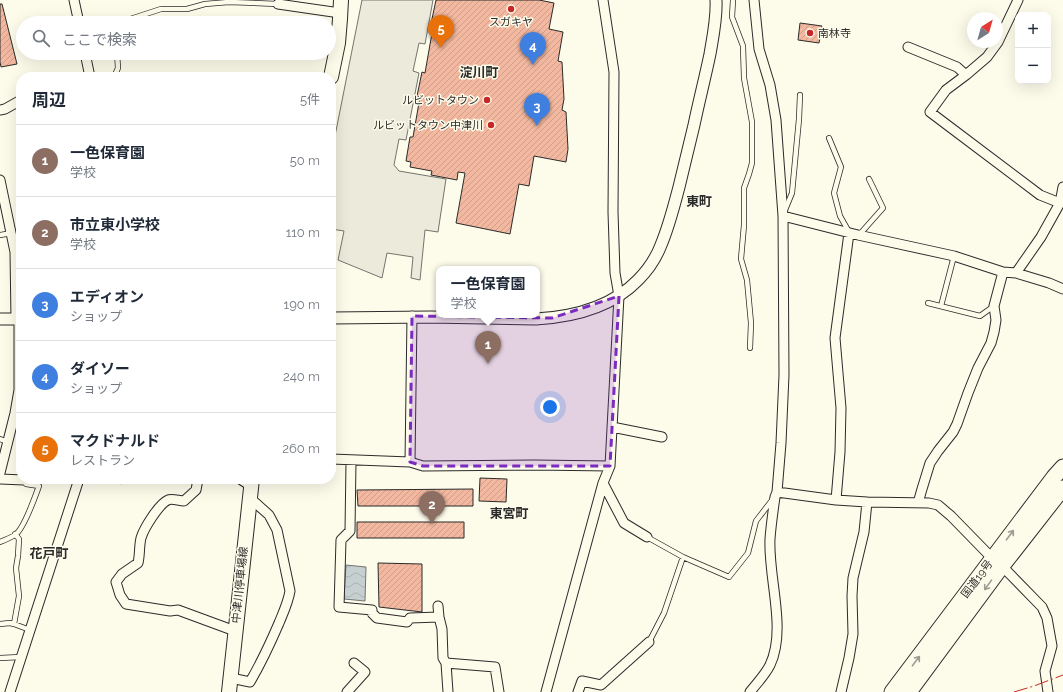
<!DOCTYPE html>
<html lang="ja">
<meta charset="utf-8">
<style>
:root{--surface:#fff;--page:#f2f2f3;--text:#1f2937;--muted:#747a83;--line:#e0e1e3;--accent:#b45309}
body{margin:0;font-family:Raleway,"Noto Sans JP",sans-serif;background:var(--page);color:var(--text)}
.controls{position:absolute;right:12px;top:12px;display:grid;overflow:hidden;border-radius:8px;box-shadow:0 4px 16px #0002}
.controls button{width:36px;height:36px;display:grid;place-items:center;padding:0;border:0;border-bottom:1px solid var(--line);background:var(--surface);color:var(--text);font:20px sans-serif}
.compass{position:absolute;left:967px;top:12px;width:36px;height:36px;border-radius:50%;background:var(--surface);box-shadow:0 4px 16px #0002;rotate:37deg}
.you{position:absolute;left:550px;top:407px;width:14px;height:14px;margin:-10px;border:3px solid #fff;border-radius:50%;background:#1a73e8;box-shadow:0 0 0 6px #1a73e833}
.badge{display:grid;place-items:center;width:26px;height:26px;border-radius:50%;background:var(--accent);color:#fff;font-size:13px;font-weight:700}
.pin{position:absolute;translate:-50% -33px;filter:drop-shadow(0 1px 2px #0008)}
.pin::after{content:'';position:absolute;top:21px;width:14px;height:12px;background:inherit;clip-path:polygon(0 0,100% 0,50% 100%)}
.popup{position:absolute;left:436px;top:266px;width:104px;height:52px;box-sizing:border-box;display:grid;place-content:center;border-radius:8px;background:var(--surface);filter:drop-shadow(0 1px 3px #0005);font-size:13px;white-space:nowrap;color:var(--muted)}
.popup b{font-size:15px;color:var(--text)}
.popup::after{content:'';position:absolute;left:50%;top:100%;margin-left:-8px;border:8px solid transparent;border-top-color:var(--surface)}
.list{margin:0;padding:0;list-style:none}
h2{display:flex;justify-content:space-between;align-items:center;height:52px;margin:0;padding:0 16px;font-size:17px}
h2 small{font-size:13px;font-weight:400;color:var(--muted)}
.list li{display:grid;grid-template-columns:26px 1fr auto;gap:12px;align-items:center;box-sizing:border-box;height:72px;padding:0 16px;border-top:1px solid var(--line)}
.list b{display:block;font-size:15px;white-space:nowrap}
.list p{margin:0;font-size:13px;white-space:nowrap;color:var(--muted)}
.list em{font-size:13px;font-style:normal;color:var(--muted)}
.icon{flex:none;width:22px;height:22px;fill:none;stroke:currentColor;stroke-width:2;stroke-linecap:round;stroke-linejoin:round}
.map{position:relative;flex:none;width:1063px;height:692px;overflow:hidden}
.search{position:absolute;background:var(--surface);box-shadow:0 4px 16px #0002;left:16px;top:16px;width:320px;height:44px;display:flex;align-items:center;gap:10px;box-sizing:border-box;padding:0 14px;border-radius:22px;color:var(--muted);font-size:15px}
.panel{position:absolute;background:var(--surface);box-shadow:0 4px 16px #0002;left:16px;top:72px;width:320px;height:412px;border-radius:16px}
.map>svg:first-child{display:block}
.parking{fill:#eceadb;stroke:#74746e}
.water{fill:url(#water-waves);stroke:#74746e}
.building{fill:url(#building-hatch);stroke:#2b2b2b}
.lines{fill:none;stroke-linecap:round;stroke-linejoin:round}
.service-casing{stroke:#2b2b2b;stroke-width:6}
.minor-casing{stroke:#2b2b2b;stroke-width:11}
.tertiary-casing{stroke:#2b2b2b;stroke-width:13}
.primary-casing{stroke:#2b2b2b;stroke-width:16}
.trunk-casing{stroke:#2b2b2b;stroke-width:17}
.service{stroke:#fdfbea;stroke-width:4.5}
.minor{stroke:#fdfbea;stroke-width:9}
.tertiary{stroke:#fdfbea;stroke-width:11}
.primary{stroke:#fdfbea;stroke-width:14}
.trunk{stroke:#fdfbea;stroke-width:15}
.power{stroke:#c62828;stroke-width:1;stroke-dasharray:14 3 2 3;stroke-linecap:butt}
.oneway{stroke:#9e9d94}
.marked{fill:#7b2cbf;fill-opacity:0.2;stroke:#7b2cbf;stroke-width:3;stroke-dasharray:8 5;stroke-linejoin:round}
.poi-dot{fill:#c62828;stroke:#fdfbea;stroke-width:1.5}
.labels{text-anchor:middle;dominant-baseline:central;stroke-width:3;stroke-linejoin:round;paint-order:stroke}
.poi-label{font-size:11px;fill:#2b2b2b;stroke:#fdfbea;text-anchor:end}
.street-label{font-size:11px;fill:#2b2b2b;stroke:#fdfbea}
.quarter-label{font-size:13px;font-weight:bold;fill:#2b2b2b;stroke:#fdfbea}
</style>
<div class="map">
<svg width="1063" height="692" viewBox="0 0 1063 692">
<defs>
<pattern id="water-waves" width="16" height="10" patternUnits="userSpaceOnUse"><rect width="16" height="10" fill="#c7d0d0"/><path d="M0 5q4-4 8 0t8 0" fill="none" stroke="#abb3b3"/></pattern>
<pattern id="building-hatch" width="6" height="6" patternUnits="userSpaceOnUse"><rect width="6" height="6" fill="#f2b8a0"/><path d="M-1 1l2-2M0 6l6-6M5 7l2-2" fill="none" stroke="#d09e8a"/></pattern>
</defs>
<rect width="100%" height="100%" fill="#fdfbea"/>
<path class="parking" d="M362,0H433L425,44L419,43L413,71L419,73L406,140L399,139L394,165L399,171L446,179L438,232L425,230L420,280L411,278L413,257L387,253L382,278L338,260L344,231L331,229V156Z"/>
<path class="water" d="M346,565L366,567L365,601L344,599Z"/>
<path class="building" d="M436,0H539L554,3L549,29L563,32L558,61L562,62L564,99L562,110L566,112L568,149L566,162L534,156L529,186L519,184L510,234L456,223L465,173L458,172L457,180L431,175L432,171L410,167L411,162L406,161L410,137H413L420,97L417,96L422,72L425,73L432,33H429Z
M0,4H2L17,64L1,67L0,62Z
M800,23L822,26L819,43L798,40Z
M480,478L507,479L506,502L479,501Z
M473,489V506H358L357,490Z
M357,522H464V538H357Z
M378,563L422,564V612L379,607Z"/>
<g class="lines">
<defs>
<path id="service" d="M733,0L732,17L743,46L744,78L752,122V163L749,174L744,188V225L741,259L747,280L751,323L750,348
M118,23L161,9H187L205,4L229,2L278,4
M114,77L118,68L117,53
M829,138L841,167L834,193L840,216L849,232
M785,210L792,193L799,119L800,95
M0,235L12,233
M859,235L883,208L869,179
M928,303L980,316L994,306
M941,306L954,256
M0,439L8,442
M117,479L121,481
M15,534L19,539L18,556L16,568L19,596L14,624L30,630
M647,537L683,557L729,577L748,553L756,521L773,499
M0,542C5,540 10,538 15,535C24,529 35,497 39,486L26,484L24,480
M0,624L10,623L14,624
M649,642L664,613L683,557
M0,658L21,657"/>
<path id="minor" d="M74,0L79,23
M1018,0L998,42L987,57L966,75L946,90L930,112L1040,195L1060,203
M278,4L340,13
M908,47L957,67L966,75
M85,53L90,77
M0,110L5,109L21,100
M0,180L15,252L16,319
M783,216L858,235L954,256L1003,272L1016,273L1049,283L1063,289
M1016,273L1041,237L1060,203L1063,187
M612,427L662,437
M331,459L410,462L423,466L534,465L610,466
M351,461L350,531L341,540L339,607L372,610V613L377,618L407,622L410,618L439,617
M410,462L412,316
M0,473L15,413L19,390V319
M0,479L24,480
M198,479L196,490L184,501C179,501 172,498 168,500C159,504 144,528 141,538C139,546 140,555 138,563L122,574L116,582L120,595L126,604L170,611L178,610L235,631
M240,479L251,486
M603,483L624,523L647,537
M777,492L836,500L867,502L929,503L938,505L951,516L992,558L1002,566L1042,607L1047,618L1052,646L1045,671L1048,692
M836,500L840,452L841,408L835,338L849,233
M918,503L922,489L930,463L938,451L953,432L957,424L968,393L978,368L991,343L994,332L996,320L994,306L1003,272
M438,606L439,617L442,629L443,658L446,663L448,692
M446,663L495,667L499,692
M231,678L250,682C261,663 270,644 279,623C283,613 288,603 290,591L277,530L269,515L250,498
M10,692L79,479
M347,692L365,672L354,663
M546,692L603,483L610,466L619,296L615,273L613,212L614,72L603,0
M578,692L582,681L601,685L649,642
M750,692C757,683 765,675 770,665C787,629 768,578 770,539C771,525 773,511 775,497L777,492L781,443L784,375L783,216L776,120L770,85L759,49L754,0
M841,692L849,658L853,634L852,596L853,578L864,532L867,502"/>
<path id="tertiary" d="M331,318L431,317L536,319C572,317 612,307 638,280C648,270 656,258 661,245C669,226 674,206 679,187C684,166 689,146 694,125C699,101 705,78 710,54C713,36 717,18 716,0
M0,319H21"/>
<path id="primary" d="M331,77L338,43L340,19L341,0
M229,692L252,479"/>
<path id="trunk" d="M892,692L1054,477L1063,467
M909,692L1002,566L1063,488"/>
</defs>
<use href="#service" class="service-casing"/>
<use href="#minor" class="minor-casing"/>
<use href="#tertiary" class="tertiary-casing"/>
<use href="#primary" class="primary-casing"/>
<use href="#trunk" class="trunk-casing"/>
<use href="#service" class="service"/>
<use href="#minor" class="minor"/>
<use href="#tertiary" class="tertiary"/>
<use href="#primary" class="primary"/>
<use href="#trunk" class="trunk"/>
<path class="power" d="M1014,692L1034,686L1063,675"/>
</g>
<defs><path id="oneway-shaft" d="M-6 0H5M1.5-3L5.5 0L1.5 3" fill="none" stroke-width="1.6" stroke-linecap="round" stroke-linejoin="round"/></defs>
<g class="oneway">
<use href="#oneway-shaft" transform="translate(1010 535) rotate(-53)"/>
<use href="#oneway-shaft" transform="translate(988 585) rotate(126)"/>
<use href="#oneway-shaft" transform="translate(916 661) rotate(-53)"/>
</g>
<path class="marked" d="M619,296L610,466H423L410,462L412,316L552,318Z"/>
<g class="poi-dot">
<circle cx="511" cy="9" r="4"/>
<circle cx="810" cy="33" r="4"/>
<circle cx="487" cy="100" r="4"/>
<circle cx="491" cy="125" r="4"/>
</g>
<g class="labels">
<g class="poi-label">
<text x="511" y="22" text-anchor="middle">スガキヤ</text>
<text x="818" y="33" text-anchor="start">南林寺</text>
<text x="479" y="100">ルビットタウン</text>
<text x="483" y="125">ルビットタウン中津川</text>
</g>
<g class="street-label">
<text transform="translate(977 579) rotate(-53)">国道19号</text>
<text transform="translate(240 585) rotate(-84)">中津川停車場線</text>
</g>
<g class="quarter-label">
<text x="479" y="72">淀川町</text>
<text x="699" y="201">東町</text>
<text x="509" y="513">東宮町</text>
<text x="49" y="553">花戸町</text>
</g>
</g>
</svg>
<div class="controls">
<button>+</button>
<button>−</button>
</div>
<svg class="compass" viewBox="-18 -18 36 36"><path d="M0-13l5 13h-10z" fill="#e53935"/><path d="M0 13l5-13h-10z" fill="#747a83"/></svg>
<div class="you"></div>
<div class="pin badge" style="left:488px;top:364px;background:#8d6e63">1</div>
<div class="popup"><b>一色保育園</b>学校</div>
<div class="pin badge" style="left:432px;top:524px;background:#8d6e63">2</div>
<div class="pin badge" style="left:537px;top:126px;background:#3f7fe0">3</div>
<div class="pin badge" style="left:533px;top:65px;background:#3f7fe0">4</div>
<div class="pin badge" style="left:441px;top:48px;background:#e8710a">5</div>
<div class="search"><svg class="icon" aria-label="search" viewBox="0 0 24 24"><circle cx="10" cy="10" r="6"/><path d="M15 15l6 6"/></svg>ここで検索</div>
<section class="panel">
<h2>周辺<small>5件</small></h2>
<ul class="list">
<li><span class="badge" style="background:#8d6e63">1</span><div><b>一色保育園</b><p>学校</p></div><em>50 m</em></li>
<li><span class="badge" style="background:#8d6e63">2</span><div><b>市立東小学校</b><p>学校</p></div><em>110 m</em></li>
<li><span class="badge" style="background:#3f7fe0">3</span><div><b>エディオン</b><p>ショップ</p></div><em>190 m</em></li>
<li><span class="badge" style="background:#3f7fe0">4</span><div><b>ダイソー</b><p>ショップ</p></div><em>240 m</em></li>
<li><span class="badge" style="background:#e8710a">5</span><div><b>マクドナルド</b><p>レストラン</p></div><em>260 m</em></li>
</ul>
</section>
</div>
